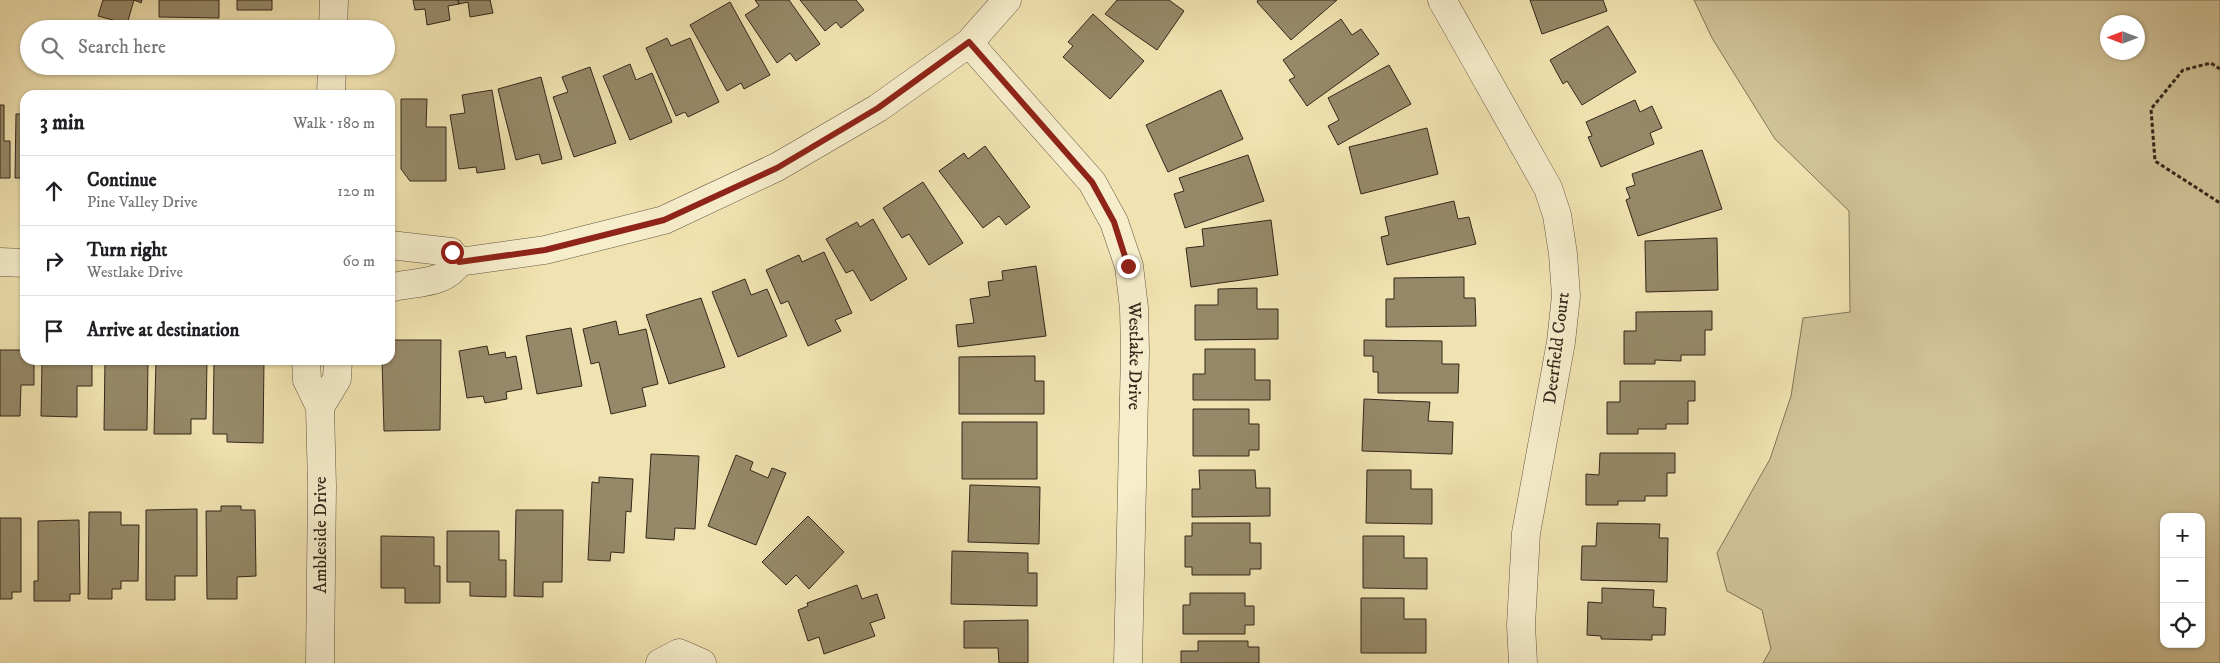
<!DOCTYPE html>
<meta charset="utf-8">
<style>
:root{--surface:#fff;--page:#f2f2f2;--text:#202124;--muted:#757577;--line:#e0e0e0}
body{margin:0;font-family:"IM FELL DW Pica",serif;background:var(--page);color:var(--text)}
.controls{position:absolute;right:15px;bottom:15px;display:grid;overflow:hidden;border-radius:10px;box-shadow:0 1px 4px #0004}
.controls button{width:45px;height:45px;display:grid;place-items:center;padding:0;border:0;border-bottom:1px solid var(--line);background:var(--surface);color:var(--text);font:25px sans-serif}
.compass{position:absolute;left:2100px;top:15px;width:45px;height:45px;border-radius:50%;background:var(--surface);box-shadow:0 1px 4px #0004;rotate:270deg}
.stop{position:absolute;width:15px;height:15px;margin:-11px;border:4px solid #8f2418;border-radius:50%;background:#fff}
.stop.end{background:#8f2418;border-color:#fff;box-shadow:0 1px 5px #0008}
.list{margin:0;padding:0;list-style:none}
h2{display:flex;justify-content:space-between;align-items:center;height:65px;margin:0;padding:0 20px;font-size:21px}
h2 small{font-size:16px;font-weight:400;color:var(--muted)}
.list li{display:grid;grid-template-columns:32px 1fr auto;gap:15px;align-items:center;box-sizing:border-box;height:70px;padding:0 20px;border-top:1px solid var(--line)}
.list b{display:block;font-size:19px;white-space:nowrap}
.list p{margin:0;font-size:16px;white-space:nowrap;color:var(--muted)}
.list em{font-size:16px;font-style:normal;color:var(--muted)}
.icon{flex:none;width:28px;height:28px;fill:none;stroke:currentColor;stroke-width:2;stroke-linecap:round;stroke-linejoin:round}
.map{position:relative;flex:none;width:2220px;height:663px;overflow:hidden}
.search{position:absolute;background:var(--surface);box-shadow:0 1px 4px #0004;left:20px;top:20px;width:375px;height:55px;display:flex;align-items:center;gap:12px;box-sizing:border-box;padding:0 18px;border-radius:28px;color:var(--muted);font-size:19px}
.panel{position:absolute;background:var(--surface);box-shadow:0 1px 4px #0004;left:20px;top:90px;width:375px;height:275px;border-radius:15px}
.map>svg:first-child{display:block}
.green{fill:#d1c398;stroke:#82755a;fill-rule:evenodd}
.building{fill:#968969;stroke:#33271b}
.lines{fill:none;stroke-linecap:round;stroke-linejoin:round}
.street-casing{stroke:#625640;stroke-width:29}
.path{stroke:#33271b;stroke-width:3;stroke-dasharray:4 2.5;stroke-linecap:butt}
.street{stroke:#f6edcc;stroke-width:28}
.route{stroke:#8f2418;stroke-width:6}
.labels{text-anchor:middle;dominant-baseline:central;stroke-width:4.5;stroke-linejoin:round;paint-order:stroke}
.street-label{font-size:18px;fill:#33271b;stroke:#f6edcc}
</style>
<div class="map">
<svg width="2220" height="663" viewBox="0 0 2220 663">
<rect width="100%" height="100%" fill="#f1e3b1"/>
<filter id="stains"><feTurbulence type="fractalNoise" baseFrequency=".004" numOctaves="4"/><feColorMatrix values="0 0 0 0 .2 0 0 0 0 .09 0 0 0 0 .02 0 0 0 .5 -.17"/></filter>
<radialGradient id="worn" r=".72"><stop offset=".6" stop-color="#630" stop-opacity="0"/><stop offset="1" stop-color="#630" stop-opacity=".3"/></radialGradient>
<path class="green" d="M1694,0H2220V663H1763L1771,649L1762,610L1727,591L1717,553L1770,459L1791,396L1803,318L1850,312L1849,211L1775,139L1712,38ZM2108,22H2138V52H2108ZM2164,517H2201V644H2164Z"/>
<path class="building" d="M103,0H142L141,3L134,0L127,24L98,16Z
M159,0H219V18L159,17Z
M237,0H272V10H237Z
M413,0H458L459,4L448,6L450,20L427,25L425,9L415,10Z
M458,0H490L493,13L470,17L468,2L459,4Z
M755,0H789L820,44L796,61L790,53L777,63L745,15L759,6Z
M800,0H856L864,10L841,28L836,22L825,31Z
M1117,0H1169L1184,11L1157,50L1105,14Z
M1258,0H1337L1291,40L1257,2Z
M1530,0H1603L1607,11L1542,34Z
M730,2L770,75L744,89L741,83L727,91L690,25Z
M1093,14L1144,61L1110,99L1063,57L1073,46L1068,42Z
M1341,19L1352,35L1361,29L1379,54L1307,106L1289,80L1295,77L1283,60Z
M1608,26L1636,72L1582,105L1567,81L1563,84L1550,60Z
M667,38L671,46L690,38L719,102L688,117L685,112L676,116L646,48Z
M630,64L636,80L652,73L672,122L630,140L603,76Z
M1389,65L1411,104L1338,145L1328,126L1339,120L1328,98Z
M590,67L616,143L574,157L553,97L568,92L562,77Z
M541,77L562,159L542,164L539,154L516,160L498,89Z
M492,90L505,169L477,173L476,167L459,169L450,115L465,113L462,95Z
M1221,90L1243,139L1168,172L1146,125Z
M401,99H427L426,127H446V181H410L401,169Z
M1635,100L1640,112L1652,106L1662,128L1650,133L1654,144L1601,167L1588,137L1592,136L1586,122Z
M0,105H4V141H10V178H0Z
M16,114H25V178H15Z
M1427,128L1438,174L1361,194L1349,147Z
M985,146L1030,207L1006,225L999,216L983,228L939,171L964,153L968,159Z
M1702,150L1722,209L1638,236L1626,200L1630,198L1626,188L1635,185L1632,174Z
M1248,155L1264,201L1185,228L1174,194L1184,191L1179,178Z
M923,182L963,243L929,265L909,234L902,238L883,208Z
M1454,201L1458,219L1469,217L1476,244L1387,265L1381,237L1389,235L1385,217Z
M873,219L907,279L871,301L853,270L846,273L826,239L857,222L860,227Z
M1271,220L1278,275L1191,287L1186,248L1204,246L1202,229Z
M1717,238L1718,290L1646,292L1645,241Z
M824,252L852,313L835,320L841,331L808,346L788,301L781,304L766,270L799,255L802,262Z
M1036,266L1046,336L958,347L956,325L974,323L970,299L990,296L988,282L1003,280L1002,271Z
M1464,277V298H1475L1476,326L1386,327V299H1394V278Z
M745,279L751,295L767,289L787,336L738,357L712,292Z
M1257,288V309H1278V339L1195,340V305H1218V289Z
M701,298L725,367L669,384L646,315Z
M1712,311V330H1705V355H1681V361L1655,360V364H1624V331H1636V312Z
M616,321L619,335L646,329L658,384L642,388L646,406L611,414L599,362L591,364L583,329Z
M571,328L582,386L537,394L526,336Z
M390,340H441L440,430L384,431L382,360H390Z
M1364,340L1442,341V364H1459L1458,393H1378V372H1373V356H1364Z
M487,346L489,355L505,352L506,358L516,356L522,389L506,392L507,399L485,403L483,396L467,398L459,351Z
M1205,349H1255V380H1270V400H1193V374H1205Z
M0,350H25V360H34V385H21L20,416H0Z
M1035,356V381H1044V414H959V357Z
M42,360H92V386H77V417L41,416Z
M105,360H148L147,430H104Z
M156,360H207L206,419H191V434H154Z
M214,360H264L263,443L227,442V434H213Z
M1620,381H1695V401H1688V424H1666V429H1638V434H1607V402H1620Z
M1364,399L1430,402L1428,421L1453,422L1452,454L1362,451Z
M1193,409H1249V424H1259V450H1249V456H1193Z
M962,422H1037V479H962Z
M1600,453H1675V473H1667V496H1645V501H1618V505H1586V474L1599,475Z
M651,454L699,456L695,529L675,528L674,540L646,538Z
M736,455L753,462L750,470L768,478L772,468L786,473L756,545L708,526Z
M1199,470H1255L1256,488H1270V516L1192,517V489H1200Z
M1367,470H1411V489H1432V524L1366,523Z
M599,477L633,479L631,512L626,511L624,553L611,552L610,561L588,560L592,482L599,483Z
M970,485L1040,487L1039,544L968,542Z
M221,506H241V510H255L256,576L237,577V599H207L206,511H221Z
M197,509V576H175V600H146V510Z
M516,510H563L562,582H543V597L514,596Z
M89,512H121V525H139L138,581H121V589H112V599H88Z
M808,516L844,552L809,589L796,575L786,585L762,562Z
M0,518H21V592H12V599H0Z
M79,520L80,594H70V601H34V581H38V521Z
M1192,523H1250V543H1261V569H1250V575H1192V567H1185V536H1192Z
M1597,523L1660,524L1659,538H1668L1667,582L1581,580L1582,546H1596Z
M447,531H499V560H506V597L470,596V582H447Z
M381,536L434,537V566H440V603H405V588H381Z
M1363,536H1404V558H1427V589L1363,588Z
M952,551L1028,553V573H1037V606L951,604Z
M857,585L862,599L877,594L885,618L870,623L875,636L824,654L819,637L808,641L798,610L808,606L807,603Z
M1602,588L1654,590L1653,607L1666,608L1665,635H1652V640L1601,639V636L1587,635L1588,602L1602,603Z
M1190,593H1245V606H1254V625H1245V634H1183V605H1190Z
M1361,598H1404V619H1426V653H1361Z
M1028,620V663H999L998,648H964V621Z
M1198,641H1248V647H1259V663H1181V651H1198Z"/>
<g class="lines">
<defs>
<g id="street">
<path d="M1442,0L1548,188L1557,215L1563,254L1566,296L1561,342L1526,533L1521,625L1523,663"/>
<path d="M333,29L334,0"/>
<path id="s1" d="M969,43L1092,182L1114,222L1129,266L1134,308L1135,352L1128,663"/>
<path d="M331,95L332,66"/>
<path d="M390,245L451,252L459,262"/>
<path d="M0,262L25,263"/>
<path d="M459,262L545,250L664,220L777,167L878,108L969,43L1007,0"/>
<path d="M390,288C414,281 444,286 459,262"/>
<path d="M306,360L307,380L320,407L322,486L320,663"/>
<path d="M320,407L337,379L338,360"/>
<path d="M660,663L679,653L702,663"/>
</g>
</defs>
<use href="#street" class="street-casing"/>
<path class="path" d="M2220,69L2211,63L2183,70L2151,109L2155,161L2220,203"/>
<use href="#street" class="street"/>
</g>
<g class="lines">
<path class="route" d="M452,252L459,262L545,250L664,220L777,168L878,108L969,42L1092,182L1114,222L1128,266"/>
</g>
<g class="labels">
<g class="street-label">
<text transform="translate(1557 348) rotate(-83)">Deerfield Court</text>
<text stroke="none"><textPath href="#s1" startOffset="368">Westlake Drive</textPath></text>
<text transform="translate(321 535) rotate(-90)">Ambleside Drive</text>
</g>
</g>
<rect width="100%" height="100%" filter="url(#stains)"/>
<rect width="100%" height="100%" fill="url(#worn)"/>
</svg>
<div class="controls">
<button>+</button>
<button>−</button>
<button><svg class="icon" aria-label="locate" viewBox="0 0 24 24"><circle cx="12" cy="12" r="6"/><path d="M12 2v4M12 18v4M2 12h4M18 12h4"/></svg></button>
</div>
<svg class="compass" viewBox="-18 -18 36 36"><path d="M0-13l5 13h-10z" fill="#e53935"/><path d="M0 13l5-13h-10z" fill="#757577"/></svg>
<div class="stop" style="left:452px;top:252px"></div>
<div class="stop end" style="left:1128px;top:266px"></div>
<div class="search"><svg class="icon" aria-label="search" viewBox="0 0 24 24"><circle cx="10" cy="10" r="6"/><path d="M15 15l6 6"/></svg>Search here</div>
<section class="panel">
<h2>3 min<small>Walk · 180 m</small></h2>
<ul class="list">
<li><svg class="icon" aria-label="ahead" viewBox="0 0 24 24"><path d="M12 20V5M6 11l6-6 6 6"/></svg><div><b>Continue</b><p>Pine Valley Drive</p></div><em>120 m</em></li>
<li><svg class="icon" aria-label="right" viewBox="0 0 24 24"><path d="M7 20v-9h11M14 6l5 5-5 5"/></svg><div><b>Turn right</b><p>Westlake Drive</p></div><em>60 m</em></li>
<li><svg class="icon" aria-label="arrive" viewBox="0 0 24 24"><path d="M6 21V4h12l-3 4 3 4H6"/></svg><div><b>Arrive at destination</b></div></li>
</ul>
</section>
</div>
